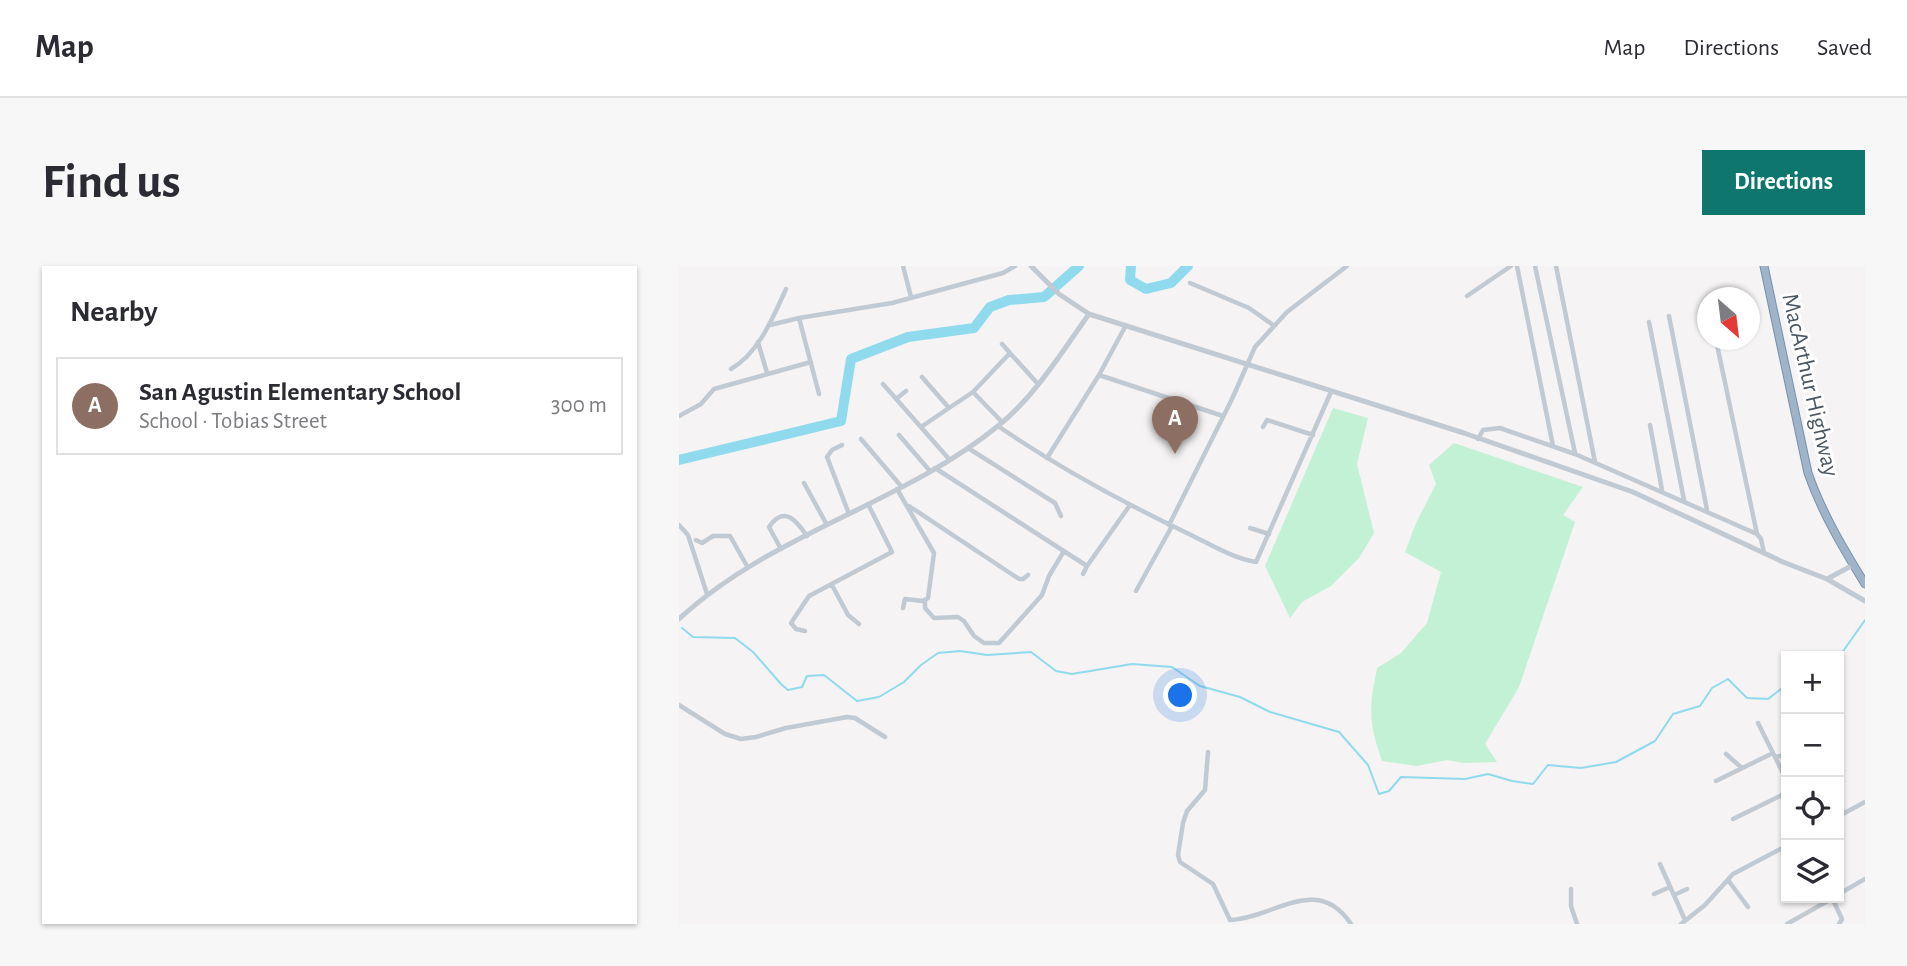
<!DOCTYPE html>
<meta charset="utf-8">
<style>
:root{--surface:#fff;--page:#f7f7f7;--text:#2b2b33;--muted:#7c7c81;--line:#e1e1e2;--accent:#0f766e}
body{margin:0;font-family:"Alegreya Sans",sans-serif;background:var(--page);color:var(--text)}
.controls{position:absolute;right:21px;bottom:21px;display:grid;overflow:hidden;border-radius:0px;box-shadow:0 2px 5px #0004}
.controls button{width:63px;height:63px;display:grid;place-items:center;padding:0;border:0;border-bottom:2px solid var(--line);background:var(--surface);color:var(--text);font:35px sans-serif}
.compass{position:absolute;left:1018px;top:21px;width:63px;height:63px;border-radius:50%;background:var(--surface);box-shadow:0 2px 5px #0004;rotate:152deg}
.you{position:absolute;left:502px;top:430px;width:24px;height:24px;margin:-18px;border:5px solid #fff;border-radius:50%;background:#1a73e8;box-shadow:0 0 0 10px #1a73e833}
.badge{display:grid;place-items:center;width:46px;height:46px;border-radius:50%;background:var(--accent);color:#fff;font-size:23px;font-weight:700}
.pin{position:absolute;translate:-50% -58px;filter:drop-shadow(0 2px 4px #0008)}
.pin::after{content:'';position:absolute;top:37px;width:24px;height:21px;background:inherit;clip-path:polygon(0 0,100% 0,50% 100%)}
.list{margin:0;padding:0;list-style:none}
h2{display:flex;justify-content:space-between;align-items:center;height:91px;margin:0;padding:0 28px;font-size:30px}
h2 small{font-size:23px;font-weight:400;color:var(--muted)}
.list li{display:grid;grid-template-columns:46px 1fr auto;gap:21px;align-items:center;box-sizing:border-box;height:98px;margin:0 14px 14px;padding:0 14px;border:2px solid var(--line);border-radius:0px}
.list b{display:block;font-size:26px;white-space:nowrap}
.list p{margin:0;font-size:23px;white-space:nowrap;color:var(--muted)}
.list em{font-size:23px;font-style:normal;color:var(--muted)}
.icon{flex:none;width:38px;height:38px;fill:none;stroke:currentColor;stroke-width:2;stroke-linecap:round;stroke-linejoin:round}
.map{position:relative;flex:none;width:1186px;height:658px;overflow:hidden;border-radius:0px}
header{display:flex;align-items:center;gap:42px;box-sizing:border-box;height:98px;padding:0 35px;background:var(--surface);border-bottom:2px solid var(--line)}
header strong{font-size:33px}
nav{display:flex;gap:38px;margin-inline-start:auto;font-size:24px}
.intro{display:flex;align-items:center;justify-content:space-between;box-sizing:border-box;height:168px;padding:0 42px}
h1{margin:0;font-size:49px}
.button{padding:18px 32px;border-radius:0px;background:var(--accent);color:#fff;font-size:24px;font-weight:700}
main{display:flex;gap:42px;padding:0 42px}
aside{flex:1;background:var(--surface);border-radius:0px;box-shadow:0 2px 5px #0004}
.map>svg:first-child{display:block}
.green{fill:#c3f1d5}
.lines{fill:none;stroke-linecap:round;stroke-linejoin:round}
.stream{stroke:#90daee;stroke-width:2}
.river{stroke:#90daee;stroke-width:10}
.trunk-casing{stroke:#7690ad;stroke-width:9}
.minor{stroke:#c1cad2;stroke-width:4.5}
.tertiary{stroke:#c1cad2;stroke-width:5}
.trunk{stroke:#9fb4c9;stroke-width:7}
.labels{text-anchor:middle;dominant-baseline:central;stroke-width:6;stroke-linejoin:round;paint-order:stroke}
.street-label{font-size:24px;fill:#4a5661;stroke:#fff}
</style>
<header>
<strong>Map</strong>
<nav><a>Map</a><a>Directions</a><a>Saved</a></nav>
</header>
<div class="intro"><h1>Find us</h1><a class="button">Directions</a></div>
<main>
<aside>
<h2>Nearby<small></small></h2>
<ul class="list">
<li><span class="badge" style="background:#8d6e63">A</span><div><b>San Agustin Elementary School</b><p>School · Tobias Street</p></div><em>300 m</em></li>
</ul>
</aside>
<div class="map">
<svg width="1186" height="658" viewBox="0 0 1186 658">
<rect width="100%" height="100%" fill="#f5f3f3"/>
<path class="green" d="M654,142L689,152L678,198L695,267L680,292L652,320L623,336L611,352L586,300Z
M775,177L904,221L884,249L896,256L840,421L806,478L818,496L785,497L768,494L738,500L703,495C689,455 690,442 698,402L722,387L748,357L762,306L726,286L737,257L757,218L750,199Z"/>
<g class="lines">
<path class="stream" d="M3,362L14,371L56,372L74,386L102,418L109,424L123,421L128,410L145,409L178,435L200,431L225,416L242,399L259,387L281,385L308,389L352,386L377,405L393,408L453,398L493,401L521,420L561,431L591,446L660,466L689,499L700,528L710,525L722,511L786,513L809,508L833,515L854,518L869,499L902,502L937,496L976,475L994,448L1021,440L1033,422L1049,413L1068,432L1089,433L1107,419
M1160,391L1186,354"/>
<path class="river" d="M452,0L451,14L467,23L492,17L509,0
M0,194L162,155L172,93L229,71L295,62L311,41L330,34L365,31L400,0"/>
<defs>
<path id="trunk" d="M1085,0L1129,207C1143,247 1164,282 1186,318"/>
</defs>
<use href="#trunk" class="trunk-casing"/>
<path class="minor" d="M224,0L232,31
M838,0L874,180
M856,0L896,187
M877,0L916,196
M511,17L570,42L594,59
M788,30L832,0
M990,50L1028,244
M120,52L140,128
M970,56L1005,234
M91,59L120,52L213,37L324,7L336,0
M1037,74L1078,268
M79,76L88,107
M323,78L331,87
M52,103C80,87 94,51 107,23
M420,109L544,150
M243,111L270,142L294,126L331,87L359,118
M204,118L270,193
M294,126L323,156
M217,133L227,125
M0,150L22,138L35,123L132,96
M971,159L983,224
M319,160C380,202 445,237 512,269C532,279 556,293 577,296L652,126
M242,161L270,142
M584,161L588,154L634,169
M220,169L251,205
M182,173L222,220
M799,173L804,164L821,162L896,188L1078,268L1082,273L1085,287
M163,179L153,184L148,191L170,248
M289,182L376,237L382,250
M368,192L420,109L446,61
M256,202L408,300L451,239
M125,217L148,259
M218,223L255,287L249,332L244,335L226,333L224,342
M230,240L340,313H344L349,309
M0,259L9,269L28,328
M490,259L553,133L576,81L608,46L668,0
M571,262L590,268
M17,274L23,277L34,270H51L68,300
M102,283L90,261C105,239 117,254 128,270
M404,308L408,300
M153,319L169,349L180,358
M457,325L493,260
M246,335V342L255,352L279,351L285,355L295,370L305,377H320L363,329L370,310L385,285
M126,365L117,363L112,357L130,330L213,286L189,238
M0,439L46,468L62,473L77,471L107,462L168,451L176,452L206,471
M1079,457L1107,513
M529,486L526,524L508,545L504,557L499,589L501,596L534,618L551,654C595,652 638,607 672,658
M1047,488L1063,502
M1096,491L1107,489
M1037,515L1094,487
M1160,550L1186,536
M1054,553L1107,527
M981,598L1006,654
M1049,614L1069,641
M892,623V640L898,658
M975,628L991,621
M1160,628L1186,613
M995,629L1008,623
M1153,632L1163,653L1160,658
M1002,658L1026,639L1054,608L1107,580
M1108,658L1154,632"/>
<path class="tertiary" d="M352,0L380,28L410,48L785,167L954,226L1104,296L1148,313L1186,335
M1148,313L1174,299
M0,353C92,267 222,239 319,160C356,130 383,86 410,48"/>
<use href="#trunk" class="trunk"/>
</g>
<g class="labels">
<g class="street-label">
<text transform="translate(1131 119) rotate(77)">MacArthur Highway</text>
</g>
</g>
</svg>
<div class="controls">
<button>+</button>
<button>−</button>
<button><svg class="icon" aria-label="locate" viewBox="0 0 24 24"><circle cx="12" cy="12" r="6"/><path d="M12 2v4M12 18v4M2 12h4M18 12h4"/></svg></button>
<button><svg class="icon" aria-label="layers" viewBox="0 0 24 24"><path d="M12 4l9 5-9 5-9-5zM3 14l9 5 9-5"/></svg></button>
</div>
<svg class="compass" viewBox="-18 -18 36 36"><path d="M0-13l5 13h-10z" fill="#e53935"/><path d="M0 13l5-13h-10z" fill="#7c7c81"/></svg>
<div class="you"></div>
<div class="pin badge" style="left:496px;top:188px;background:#8d6e63">A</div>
</div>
</main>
